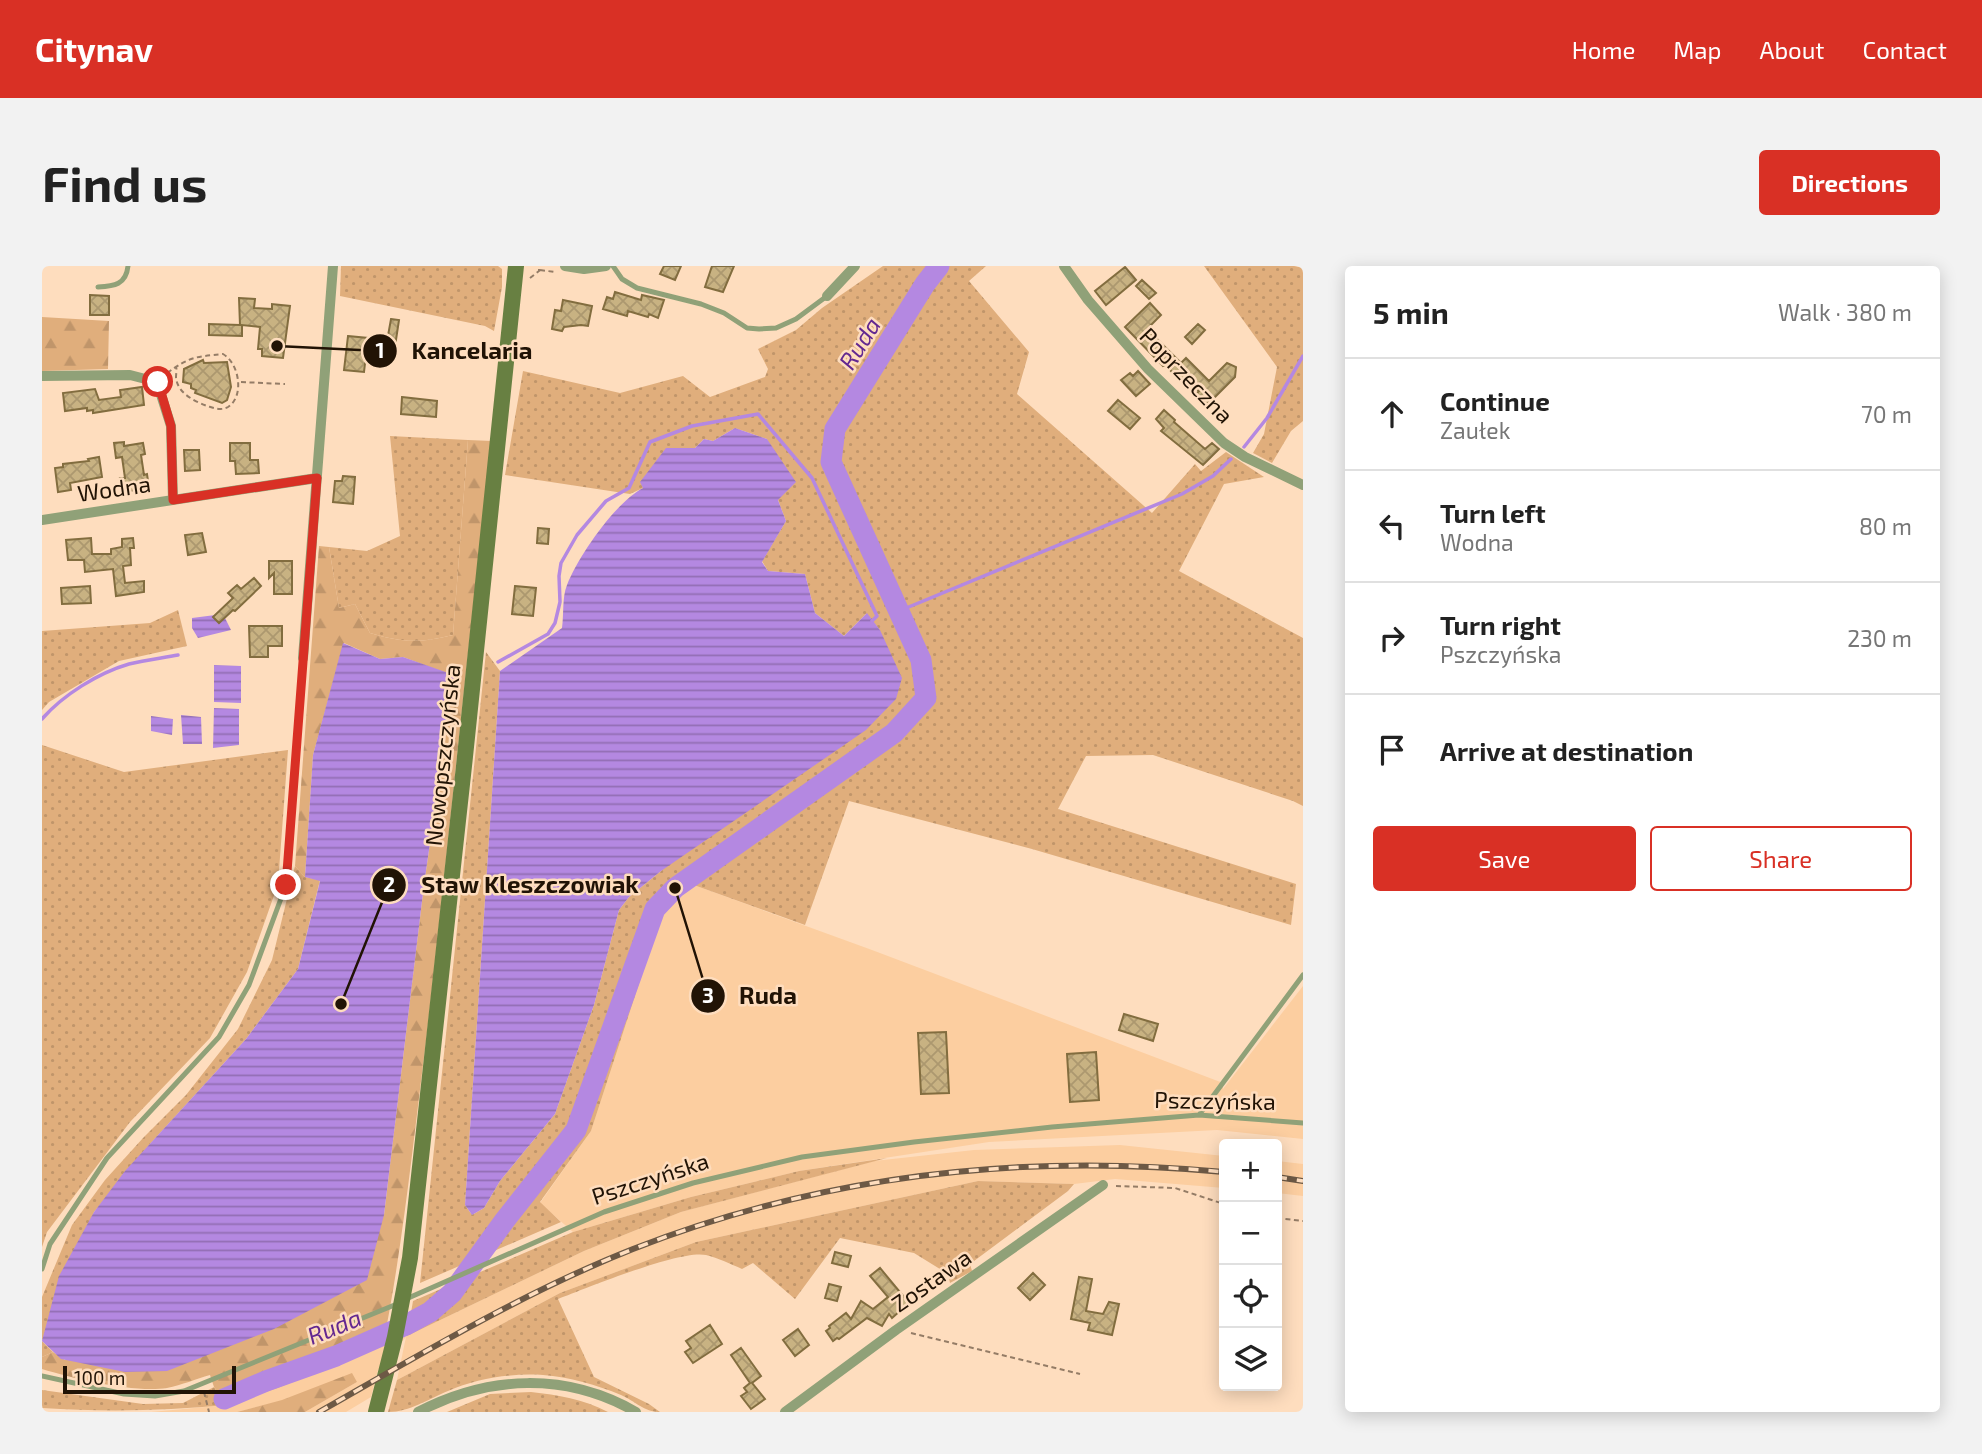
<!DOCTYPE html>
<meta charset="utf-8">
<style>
:root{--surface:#fff;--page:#f2f2f2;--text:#222;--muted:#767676;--line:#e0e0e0;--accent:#d93025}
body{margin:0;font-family:"Exo 2",sans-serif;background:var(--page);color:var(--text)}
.controls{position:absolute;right:21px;bottom:21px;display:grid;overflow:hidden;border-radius:7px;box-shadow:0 4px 18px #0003}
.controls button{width:63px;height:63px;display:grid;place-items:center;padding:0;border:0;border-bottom:2px solid var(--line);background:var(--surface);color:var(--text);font:35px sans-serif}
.scale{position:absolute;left:21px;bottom:18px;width:173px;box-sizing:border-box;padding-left:7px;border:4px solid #211305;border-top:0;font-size:19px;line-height:24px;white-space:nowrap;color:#211305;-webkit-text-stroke:5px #feddbe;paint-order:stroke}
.stop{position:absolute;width:21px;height:21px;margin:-16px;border:5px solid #d93025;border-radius:50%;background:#fff}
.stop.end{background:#d93025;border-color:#fff;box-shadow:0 2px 7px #0008}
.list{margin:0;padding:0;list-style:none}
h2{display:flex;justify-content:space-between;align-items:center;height:91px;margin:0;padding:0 28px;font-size:30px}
h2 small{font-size:23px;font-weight:400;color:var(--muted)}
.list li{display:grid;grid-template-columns:46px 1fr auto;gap:21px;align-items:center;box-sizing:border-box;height:112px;padding:0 28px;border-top:2px solid var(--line)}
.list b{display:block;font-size:26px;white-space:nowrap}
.list p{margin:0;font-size:23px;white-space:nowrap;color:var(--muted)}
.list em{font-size:23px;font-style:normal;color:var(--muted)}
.actions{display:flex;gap:14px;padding:21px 28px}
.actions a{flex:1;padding:16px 0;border:2px solid var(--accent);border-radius:7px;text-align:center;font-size:24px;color:var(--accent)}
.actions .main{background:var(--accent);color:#fff}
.icon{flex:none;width:38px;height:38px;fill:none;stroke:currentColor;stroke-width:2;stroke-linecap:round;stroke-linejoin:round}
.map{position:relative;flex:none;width:1261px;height:1146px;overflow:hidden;border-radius:7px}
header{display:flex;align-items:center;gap:42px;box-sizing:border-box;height:98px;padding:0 35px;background:var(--accent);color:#fff}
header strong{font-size:33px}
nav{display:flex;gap:38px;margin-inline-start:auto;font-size:24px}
.intro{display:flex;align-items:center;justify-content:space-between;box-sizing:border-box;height:168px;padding:0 42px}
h1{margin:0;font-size:49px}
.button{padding:18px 32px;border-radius:7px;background:var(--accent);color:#fff;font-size:24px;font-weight:700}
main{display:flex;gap:42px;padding:0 42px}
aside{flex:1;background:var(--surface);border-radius:7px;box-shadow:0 4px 18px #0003}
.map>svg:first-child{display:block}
.built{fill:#fccea0}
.grass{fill:url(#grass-dots)}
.forest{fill:url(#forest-firs)}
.water{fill:url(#water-rules)}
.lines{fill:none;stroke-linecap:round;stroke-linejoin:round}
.stream{stroke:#b488e1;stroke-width:3.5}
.river{stroke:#b488e1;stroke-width:21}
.building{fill:url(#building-cross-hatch);stroke:#826d3f;stroke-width:2}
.path{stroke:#947c66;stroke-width:2;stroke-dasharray:5 3.5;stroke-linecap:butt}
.lane{stroke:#90a178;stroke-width:5}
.street{stroke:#90a178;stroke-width:10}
.secondary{stroke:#688042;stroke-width:16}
.rail-casing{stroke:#6d5945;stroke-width:6}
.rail{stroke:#feddbe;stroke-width:3.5;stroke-dasharray:10;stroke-linecap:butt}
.route{stroke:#d93025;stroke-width:9}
.labels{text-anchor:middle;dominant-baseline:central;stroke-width:5;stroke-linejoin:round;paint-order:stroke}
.street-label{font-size:23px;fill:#211305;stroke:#feddbe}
.water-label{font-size:24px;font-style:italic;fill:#632890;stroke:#feddbe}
.leader{fill:none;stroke:#211305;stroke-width:2.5}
.callout-dot{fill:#211305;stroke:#feddbe;stroke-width:2.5}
.mark-label{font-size:21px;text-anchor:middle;font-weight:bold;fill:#fff}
.callout-label{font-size:24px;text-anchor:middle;font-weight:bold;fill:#211305;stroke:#feddbe;stroke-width:5;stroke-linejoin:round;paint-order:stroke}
</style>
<header>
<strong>Citynav</strong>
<nav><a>Home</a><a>Map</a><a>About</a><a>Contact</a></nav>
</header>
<div class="intro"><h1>Find us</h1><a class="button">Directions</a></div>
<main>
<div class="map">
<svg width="1261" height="1146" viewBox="0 0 1261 1146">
<defs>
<pattern id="grass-dots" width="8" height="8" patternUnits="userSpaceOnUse" patternTransform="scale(1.75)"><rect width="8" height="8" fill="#e0ae7c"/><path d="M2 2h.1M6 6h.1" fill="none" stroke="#c0956a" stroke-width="1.8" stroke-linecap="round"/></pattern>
<pattern id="forest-firs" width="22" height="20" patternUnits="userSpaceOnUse" patternTransform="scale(1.75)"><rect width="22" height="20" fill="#e0ae7c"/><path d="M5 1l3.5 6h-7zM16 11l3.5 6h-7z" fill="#c0956a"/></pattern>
<pattern id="water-rules" width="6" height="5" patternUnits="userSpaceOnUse" patternTransform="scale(1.75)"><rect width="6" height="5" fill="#b488e1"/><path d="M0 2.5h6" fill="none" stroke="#926eb4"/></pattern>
<pattern id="building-cross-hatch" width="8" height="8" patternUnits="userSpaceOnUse" patternTransform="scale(1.75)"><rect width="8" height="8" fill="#c8b282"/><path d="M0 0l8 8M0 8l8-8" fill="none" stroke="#ac986f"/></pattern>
</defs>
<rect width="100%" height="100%" fill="#feddbe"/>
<path class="built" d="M649,618L830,684L1181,817V823L1261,720V873L1175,864L947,876L757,905L649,931L531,966L498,937L549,865L621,644Z
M1078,879L1182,890V922L1073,913L1032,918L936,915L654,976L518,1027L355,1114L364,1071L336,1104L329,1131L304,1146H263L315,1116L195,1146H109L185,1139L236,1122L365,1070L542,985L639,946L832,895L932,884Z
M1235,895L1261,898V930L1235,927Z"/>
<path class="grass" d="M299,0H456L460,3V21L452,65L443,60L298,30Z
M841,0H944L927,15L987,86L975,128L1110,247L1153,198L1159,205L1184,186L1222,211L1182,218L1137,305L1261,372V540L1251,535L1111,489L1044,490L1016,543L1254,618L1249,659L990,583L807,535L763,659L649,618L621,644L549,865L498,936L519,956L378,1017L444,386L458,405L423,939L430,949L442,942L458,915L513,848L552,739L577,644L587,631L619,605L838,364L824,348L802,370L773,347L763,308L726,305L720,295L744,255L736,234L725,173L693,162L671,175L662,173L653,182H625L601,222L588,228L463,209L481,105L578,127L641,110L668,131L723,111L726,103L716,83L754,64L780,42Z
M1162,0H1252L1261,2V155L1249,165L1230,197L1211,187L1222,168L1235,101Z
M348,170L426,174L411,369C378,377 361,377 328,367L313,338L297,342L287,281L325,285L358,270Z
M136,344L145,380L77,395L7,436L0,444V365L108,357Z
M0,479L82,506L246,484L236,618L205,706L168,772L88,856L5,966L0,981Z
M253,600L263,611L278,614L256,703L204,773L107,879L52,946L0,1075L11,1086L0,1091V1031L30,959L63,914L101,872L144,829L196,763L230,694Z
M845,892L639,946L542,985L365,1070L371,1035L531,966L649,931L757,905Z
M936,915L1032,918L1026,925L928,998L930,1005L908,1017L906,1008L872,987L798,972L753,1033L711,997L700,1003C689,998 676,992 664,989C639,983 545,1022 516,1033L552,1111L607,1138L618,1146C602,1146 593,1135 579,1129C555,1119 527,1111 501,1109C470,1107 435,1112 406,1125C386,1133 368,1146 346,1146L355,1114L518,1027L654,976Z
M172,1121L185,1139C123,1145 61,1146 0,1142V1124L101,1138L141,1137Z
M489,1126C516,1129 541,1133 566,1146H405L448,1128Z"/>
<path class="forest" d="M0,51L67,55L66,103L0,105Z
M426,174L450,175C426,375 407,575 384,775C371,877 361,979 341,1079L236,1122L185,1139L172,1121L168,1109C154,1113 140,1119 125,1122C92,1127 33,1113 0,1103V1091L11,1086L23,1094L342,949L382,619L412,410L361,391L338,393L302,377L271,489L263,611L253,600L277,280L287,281L297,342L313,338L328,367C361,377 378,377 411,369Z
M310,1107L315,1116L263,1146H195L240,1134Z"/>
<path class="water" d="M693,162L725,173L754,216L736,234L744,255L720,296L726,305L763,308L773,347L802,370L825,347L838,364L860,412L854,433L824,464L619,605L587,631L577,644L552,739L513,848L458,915L442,942L430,949L423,939L458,405L520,362C522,348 520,331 525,319C537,289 573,237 601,222L598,216L624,182H653L662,173L671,175Z
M181,348L189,364L156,372L150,362V352Z
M301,377L338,393L361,391L412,409L382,619L342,949L325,1014L232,1063L125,1105L83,1106L19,1093L0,1075L17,1010L52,946L83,905L204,773L256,703L278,615L263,611L271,489Z
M172,399L199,400V437L172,436Z
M172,442L197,443V479L171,482Z
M139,449L159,451L160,478H141Z
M109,450L131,453L130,469L109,465Z"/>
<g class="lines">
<path class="stream" d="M1202,181L1225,152L1261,90
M857,345L1140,228L1171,210L1189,193
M456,396L506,368L513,357L518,336L517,310L519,297L535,269L564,235L587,222L608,176L650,160L716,148L770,212L835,350L830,355
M0,453C21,429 56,407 87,398C103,394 120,392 136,389"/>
<path class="river" d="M182,1133L224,1115L294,1090L364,1059L388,1046L410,1027L463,954L534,864L613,643L633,622L852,467L884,432L879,394L789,196L793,163L883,18L897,0"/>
</g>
<path class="building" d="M622,0H639L633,14L618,8Z
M670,0H692L681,26L663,21Z
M1083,1L1094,14L1064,39L1053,25Z
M1100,14L1114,27L1107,33L1094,20Z
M573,26L599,34L600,29L622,34L616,52L607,48L606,51L586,45L585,50L561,43L565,31L571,33Z
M48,29L67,30V49H48Z
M197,32L213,33L212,42L230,43V38L248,40L241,92L220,90V83H216L218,61L200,59V70L167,69V58L198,59Z
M521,34L550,40L546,60L539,59L522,61L520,65L510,63L513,44L519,45Z
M1108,37L1119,49L1105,63L1139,97L1144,92L1167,115L1185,97L1194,101L1193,111L1166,138L1159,135L1155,127L1157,125L1140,112L1138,114L1123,99L1121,100L1083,61Z
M349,53L357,54L352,87L343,86Z
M1156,58L1163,64L1150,78L1143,71Z
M306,70L326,72L322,106L302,104Z
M161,94L162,97L185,96L189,121L185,134L180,137L153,127L154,124L149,122V118L141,116L142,103Z
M1096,105L1108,118L1094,130L1079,114L1088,107L1091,110Z
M100,121L102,139L51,147V144L45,145V142L23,145L21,127L53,123L57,134L79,131L78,124Z
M360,131L395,135L394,151L359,148Z
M1076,134L1098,152L1088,163L1066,145Z
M1122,144L1133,154L1132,156L1163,183L1170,177L1177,183L1161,199L1119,165L1122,162L1114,153Z
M82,176V180L101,177L103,188L99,189L102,209L105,208L107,222L80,226L78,212H83L80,191L74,192L72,177Z
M188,177H208V194H216L217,207L194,208L193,195H188Z
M142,184H157L158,204L143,205Z
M57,191L60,211L28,217L29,224L16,226L13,202L21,201V198L47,195L46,193Z
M301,210L313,211L311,238L291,236L293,215H300Z
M496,262L507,263L506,278L495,277Z
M160,267L164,286L146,289L143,269Z
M49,272L50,288H69V283L80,281V273L91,272L92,282H88L89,299L81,300L83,317L102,315V326L74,330L71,303L43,306L42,294H26L24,274Z
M227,295H250V328H232V307L227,312Z
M212,312L219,320L193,345L191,344L177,357L171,351L191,332L186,327L195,319L199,323Z
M48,320L49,337L20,338L19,322Z
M473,320L494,322L491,350L470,348Z
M207,360H240V380H226V391H208Z
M1082,748L1116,758L1111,775L1077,764Z
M904,766L907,827L879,828L876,767Z
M1054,786L1057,834L1028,836L1025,788Z
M793,986L809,990L806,1001L790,997Z
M838,1002L867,1037L850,1052L847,1048L840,1060L825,1052L797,1073L795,1072L791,1075L784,1065L788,1062L787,1060L804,1047L809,1053L819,1035L831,1043L846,1031L828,1010Z
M991,1007L1003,1019L988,1034L976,1022Z
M1037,1011L1050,1013L1044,1045L1061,1048L1067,1036L1077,1038L1070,1069L1046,1064L1048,1057L1029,1053Z
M787,1018L799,1021L795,1035L783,1032Z
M668,1059L680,1078L651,1097L643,1086L649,1082L644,1075Z
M756,1063L767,1079L753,1090L741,1074Z
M699,1082L719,1110L710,1117L723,1133L709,1143L699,1130L705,1126L702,1122L708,1117L689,1089Z"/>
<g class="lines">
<path class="path" d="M498,4L513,6
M488,12L497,5V0
M125,107C149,90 153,91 181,88C197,97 203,130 186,141C179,145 172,142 165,140C152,135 135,127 134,111C134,108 135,104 134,100
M199,116L243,118
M1074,920L1133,922L1182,938
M1235,952L1261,955
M869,1067L1038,1108
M162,1126L167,1146"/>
<path class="lane" d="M571,0L580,13L595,22L659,38L682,47L705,62L717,63L734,62L754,53L785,30
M56,21C72,20 84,19 86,0
M1157,849L1261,709
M0,1003L8,978L65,892L177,771L207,719L244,619L261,392
M364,1033L562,946L651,917L760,891L872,876L1010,861L1157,849L1261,857
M0,1110L82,1128L113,1130L142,1125L355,1038"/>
<path class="street" d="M523,0L542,3L564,0
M1022,0L1046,34L1106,103L1182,177L1203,191L1261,219
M785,30L813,0
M0,110L88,109L115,116L129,160L131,234
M0,254L275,212
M261,392L291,0
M376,1146C447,1109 524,1106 594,1146
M743,1146L854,1064L1061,919"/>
<path class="secondary" d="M334,1146L353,1071L368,992L422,500L474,0"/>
<defs>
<path id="rail" d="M1235,911L1261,915
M277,1146C379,1088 482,1026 591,983C780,909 981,887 1182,906"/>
</defs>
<use href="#rail" class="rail-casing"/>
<use href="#rail" class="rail"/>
</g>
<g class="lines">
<path class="route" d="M116,116L129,160L131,234L275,212L244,619"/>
</g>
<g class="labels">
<g class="street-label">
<text transform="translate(1145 109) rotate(46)">Poprzeczna</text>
<text transform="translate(72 222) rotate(-8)">Wodna</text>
<text transform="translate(400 489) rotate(-84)">Nowopszczyńska</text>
<text transform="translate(1173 834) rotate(1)">Pszczyńska</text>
<text transform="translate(608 912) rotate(-18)">Pszczyńska</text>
<text transform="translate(889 1014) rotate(-35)">Zostawa</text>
</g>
<g class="water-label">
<text transform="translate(817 77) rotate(-58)">Ruda</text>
<text transform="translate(292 1060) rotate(-22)">Ruda</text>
</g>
</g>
<path class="leader" d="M235 80L338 85M299 738L347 619M633 622L666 730"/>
<g class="callout-dot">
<circle cx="235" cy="80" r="7"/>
<circle cx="299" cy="738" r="7"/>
<circle cx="633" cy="622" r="7"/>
<circle cx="338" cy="85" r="18"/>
<circle cx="347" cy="619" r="18"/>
<circle cx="666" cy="730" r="18"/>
</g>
<g class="mark-label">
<text x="338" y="92">1</text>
<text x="347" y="626">2</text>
<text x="666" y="737">3</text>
</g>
<g class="callout-label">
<text x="430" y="93">Kancelaria</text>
<text x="488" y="627">Staw Kleszczowiak</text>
<text x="726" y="738">Ruda</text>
</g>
</svg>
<div class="controls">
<button>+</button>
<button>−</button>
<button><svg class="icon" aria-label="locate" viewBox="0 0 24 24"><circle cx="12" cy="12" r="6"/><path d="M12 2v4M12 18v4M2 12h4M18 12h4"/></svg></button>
<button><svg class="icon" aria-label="layers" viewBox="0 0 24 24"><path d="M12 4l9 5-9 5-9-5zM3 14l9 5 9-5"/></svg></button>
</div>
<div class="scale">100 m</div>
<div class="stop" style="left:116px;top:116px"></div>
<div class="stop end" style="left:244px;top:619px"></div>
</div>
<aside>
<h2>5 min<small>Walk · 380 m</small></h2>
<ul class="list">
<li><svg class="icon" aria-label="ahead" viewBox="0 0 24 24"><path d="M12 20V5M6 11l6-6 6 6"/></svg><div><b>Continue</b><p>Zaułek</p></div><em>70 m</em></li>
<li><svg class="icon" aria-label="left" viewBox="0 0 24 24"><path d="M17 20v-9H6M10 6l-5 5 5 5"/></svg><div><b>Turn left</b><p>Wodna</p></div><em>80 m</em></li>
<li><svg class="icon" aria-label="right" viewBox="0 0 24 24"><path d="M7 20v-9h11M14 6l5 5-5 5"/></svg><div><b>Turn right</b><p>Pszczyńska</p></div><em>230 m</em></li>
<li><svg class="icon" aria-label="arrive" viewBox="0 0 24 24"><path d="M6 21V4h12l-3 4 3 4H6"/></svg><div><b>Arrive at destination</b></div></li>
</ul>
<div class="actions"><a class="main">Save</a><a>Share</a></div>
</aside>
</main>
